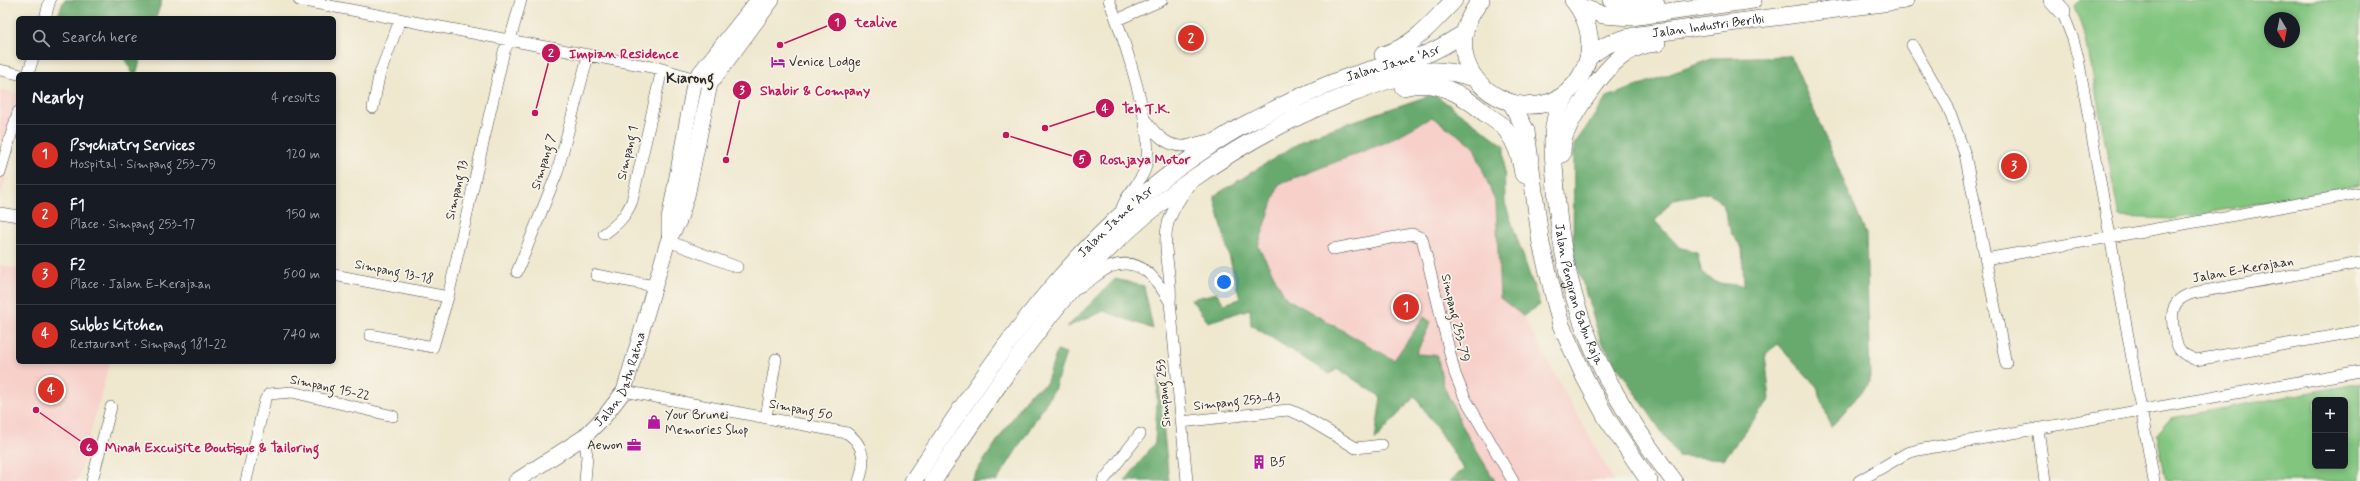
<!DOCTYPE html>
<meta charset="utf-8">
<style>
:root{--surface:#171b24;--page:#242831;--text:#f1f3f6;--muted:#9ea1a6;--line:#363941;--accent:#d93025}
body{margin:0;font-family:Mynerve,sans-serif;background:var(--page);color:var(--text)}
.controls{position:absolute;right:12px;bottom:12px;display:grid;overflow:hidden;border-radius:6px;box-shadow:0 2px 6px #0003}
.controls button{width:36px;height:36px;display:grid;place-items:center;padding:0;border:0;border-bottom:1px solid var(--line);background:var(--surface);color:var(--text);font:20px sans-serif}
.compass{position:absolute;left:2264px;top:12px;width:36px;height:36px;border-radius:50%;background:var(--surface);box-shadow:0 2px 6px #0003;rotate:170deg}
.you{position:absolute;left:1224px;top:282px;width:14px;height:14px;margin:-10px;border:3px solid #fff;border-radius:50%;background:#1a73e8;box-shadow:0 0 0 6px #1a73e833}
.badge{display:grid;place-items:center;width:26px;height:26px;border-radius:50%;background:var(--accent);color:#fff;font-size:13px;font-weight:700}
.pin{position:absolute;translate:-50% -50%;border:2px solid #fff;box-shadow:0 1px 4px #0006}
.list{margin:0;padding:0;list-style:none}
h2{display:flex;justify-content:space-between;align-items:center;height:52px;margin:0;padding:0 16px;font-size:17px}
h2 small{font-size:13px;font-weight:400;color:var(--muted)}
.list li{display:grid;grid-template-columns:26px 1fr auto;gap:12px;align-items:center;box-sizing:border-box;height:60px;padding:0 16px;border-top:1px solid var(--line)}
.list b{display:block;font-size:15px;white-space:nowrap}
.list p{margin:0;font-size:13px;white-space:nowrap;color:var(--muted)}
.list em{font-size:13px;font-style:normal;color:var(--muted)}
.icon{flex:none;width:22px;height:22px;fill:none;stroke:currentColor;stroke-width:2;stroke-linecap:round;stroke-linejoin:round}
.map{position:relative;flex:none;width:2360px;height:481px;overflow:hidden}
.search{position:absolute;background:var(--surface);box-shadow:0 2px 6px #0003;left:16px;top:16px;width:320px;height:44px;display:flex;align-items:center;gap:10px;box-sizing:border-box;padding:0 14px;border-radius:6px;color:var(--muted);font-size:15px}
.panel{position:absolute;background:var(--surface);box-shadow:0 2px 6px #0003;left:16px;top:72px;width:320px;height:292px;border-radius:6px}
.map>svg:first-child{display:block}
.built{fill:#f7d0ca}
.green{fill:#81c57f;stroke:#567855;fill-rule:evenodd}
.forest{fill:#68aa6e;stroke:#4a6a4c;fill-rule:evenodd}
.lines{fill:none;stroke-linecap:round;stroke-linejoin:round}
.minor-casing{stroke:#484744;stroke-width:12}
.secondary-casing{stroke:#484744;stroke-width:16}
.primary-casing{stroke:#484744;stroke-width:18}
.minor{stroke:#fff;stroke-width:11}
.secondary{stroke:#fff;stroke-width:15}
.primary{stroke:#fff;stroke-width:17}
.labels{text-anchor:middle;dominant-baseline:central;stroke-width:3.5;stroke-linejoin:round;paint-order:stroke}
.street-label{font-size:13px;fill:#2b2b2b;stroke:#f7f3e8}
.poi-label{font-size:13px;fill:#2b2b2b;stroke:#f7f3e8;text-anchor:start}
.quarter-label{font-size:15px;font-weight:bold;fill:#2b2b2b;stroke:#f7f3e8}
.leader{fill:none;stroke:#c2185b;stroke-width:1.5}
.callout-dot{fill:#c2185b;stroke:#f7f3e8;stroke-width:1.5}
.mark-label{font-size:12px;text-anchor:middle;font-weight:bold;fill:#fff}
.callout-label{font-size:14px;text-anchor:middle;font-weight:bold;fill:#c2185b;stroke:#f7f3e8;stroke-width:3.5;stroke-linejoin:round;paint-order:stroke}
</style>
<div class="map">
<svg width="2360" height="481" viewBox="0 0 2360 481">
<rect width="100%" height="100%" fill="#f7f3e8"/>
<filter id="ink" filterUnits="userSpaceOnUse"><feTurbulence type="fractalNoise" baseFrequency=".025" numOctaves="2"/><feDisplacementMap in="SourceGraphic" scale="8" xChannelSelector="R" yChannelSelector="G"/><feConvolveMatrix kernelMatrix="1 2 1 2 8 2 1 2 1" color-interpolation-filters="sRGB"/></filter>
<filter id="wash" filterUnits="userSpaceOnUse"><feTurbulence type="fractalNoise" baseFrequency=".012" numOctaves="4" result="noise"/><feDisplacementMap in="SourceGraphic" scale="16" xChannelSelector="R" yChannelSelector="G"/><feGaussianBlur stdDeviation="0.9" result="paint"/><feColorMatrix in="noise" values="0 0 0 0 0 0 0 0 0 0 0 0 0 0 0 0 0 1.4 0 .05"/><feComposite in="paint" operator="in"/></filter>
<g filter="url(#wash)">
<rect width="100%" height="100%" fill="#efe8cf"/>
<path class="built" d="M0,89L18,94V124L0,201Z
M1432,117L1473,145L1496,204L1500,298L1523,316L1614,481H1495L1466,433L1444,387L1437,355L1416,354L1431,322L1424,318L1395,360L1286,298L1258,246L1279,184L1387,142Z
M0,265L18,269V362H110L77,481H0Z"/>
<path class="green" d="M2079,0H2360V185L2174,219L2119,217L2086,39L2074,6ZM2270,18H2294V42H2270Z
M2360,383V481H2166L2157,434L2171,418ZM2315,400H2345V466H2315Z"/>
<path class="forest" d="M64,0H162L156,18H57Z
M1791,56L1866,234L1870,382L1831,427L1817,387L1778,344L1765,354L1770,399L1724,459L1678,456L1601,342L1573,252L1574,145L1607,97L1714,58ZM1709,193L1723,204L1731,233L1742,248L1744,286L1718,283L1702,274L1697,252L1679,247L1655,221L1673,199Z
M124,58H141L136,74H133Z
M1434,94L1504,145L1505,203L1540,305L1523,316L1500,298L1496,204L1473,145L1432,117L1387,142L1279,184L1258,246L1286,298L1394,360L1424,317L1431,322L1416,354L1437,355L1444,387L1466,433L1495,481H1450L1464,469L1415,396L1375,440L1381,397L1338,369L1329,374L1251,325L1250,309L1208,322L1191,299L1217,293L1224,304L1240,299L1214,196L1310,136Z
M1115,279L1144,286L1153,329L1104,311L1067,327Z
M1057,351L1066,353L1054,390L997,481H970L1029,394L1046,384Z
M1158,376L1169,481H1125L1155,443Z"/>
</g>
<g filter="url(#ink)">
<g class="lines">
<defs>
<path id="minor" d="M299,0L662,69L702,81
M1109,0C1123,36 1155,130 1146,166C1142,184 1124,194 1121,212
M2060,6L2073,39L2078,58L2154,481
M45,18L50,0
M1117,20L1162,0
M1912,45L1948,107L1965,154L2006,364
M0,70L18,74
M28,74L33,58
M373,108L379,76L400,20
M1146,121C1157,136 1170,150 1190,145C1200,142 1207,139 1218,140
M0,172L18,112
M1187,188C1180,199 1172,210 1168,223C1161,248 1173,277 1170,302L1187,481
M0,213L18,216
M604,234C618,224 626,216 632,201L662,69
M668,241L737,267
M1333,249L1412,234L1422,238L1455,374L1465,398L1513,481
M1985,259L2360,193
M2360,263L2193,293C2172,299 2170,312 2174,332C2175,338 2176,345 2180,350C2183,355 2190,357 2196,360L2360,331
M517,272L557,173L588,56
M334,275L448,297
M596,275L654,286
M1079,287C1090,282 1099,272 1110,267C1141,255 1157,280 1170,302
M370,335L433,347L448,297L504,51L510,40L521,0
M624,391L847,433C864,444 866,462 859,481
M766,417L776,359
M1181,422L1288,410L1299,414L1356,448L1382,445
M2038,428L2045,481
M584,437L587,456L585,481
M92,481L111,407
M246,481L265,400L269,394L292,392L393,416
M1103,481L1140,434
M1859,481L1907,453L1918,450L2360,371"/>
<g id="secondary">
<path d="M669,234V219L695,79L758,0"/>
<path id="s1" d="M516,481L584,437L604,417L624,391L668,241L679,221L687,196L710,84L772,0"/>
</g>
<g id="primary">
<path d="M1481,0C1415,83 1555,154 1587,62C1594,40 1587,17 1573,0"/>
<path d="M1611,0L1638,5L1656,4"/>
<path d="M2052,0L2062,11"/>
<path d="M1578,6L1603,15L1631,17L1753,0"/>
<path d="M1383,55C1414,46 1432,23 1454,0"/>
<path id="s2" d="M1589,57C1604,44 1619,39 1639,35L1905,0"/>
<path d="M1403,87C1436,78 1461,93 1486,114C1493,119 1502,124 1507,131C1517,144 1521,158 1523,174"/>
<path id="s3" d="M1570,89C1566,97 1560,105 1557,113C1549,137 1555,167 1556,191C1564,309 1603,388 1674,481"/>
<path d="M1512,104L1526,131L1541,244L1561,325L1585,378L1606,417L1649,481"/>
<path d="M1562,154C1562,146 1563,137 1567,130C1575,110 1607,65 1625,54C1635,47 1645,44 1657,43"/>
<path id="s4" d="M913,481C994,359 1069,243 1192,158C1210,146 1228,133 1248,123C1281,106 1314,89 1348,77C1374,68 1400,62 1426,54C1440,49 1452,40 1465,33"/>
<path d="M933,481C976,417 1019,352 1068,293C1135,211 1242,136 1341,98C1364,89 1405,72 1429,71C1445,70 1460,74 1475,78"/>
</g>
</defs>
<use href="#minor" class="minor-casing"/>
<use href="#secondary" class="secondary-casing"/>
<use href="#primary" class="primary-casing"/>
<use href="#minor" class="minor"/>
<use href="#secondary" class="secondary"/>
<use href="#primary" class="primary"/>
</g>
</g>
<defs>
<symbol id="hotel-bare" viewBox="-9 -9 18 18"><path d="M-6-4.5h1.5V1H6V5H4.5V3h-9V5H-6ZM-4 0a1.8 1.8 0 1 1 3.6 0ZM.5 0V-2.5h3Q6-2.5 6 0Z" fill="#b5179e" stroke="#f7f3e8" stroke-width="2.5" paint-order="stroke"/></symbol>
<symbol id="shop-bare" viewBox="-9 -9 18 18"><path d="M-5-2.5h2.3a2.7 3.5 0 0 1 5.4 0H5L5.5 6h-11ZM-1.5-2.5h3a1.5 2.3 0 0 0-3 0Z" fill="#b5179e" stroke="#f7f3e8" stroke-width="2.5" paint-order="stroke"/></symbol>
<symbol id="office-bare" viewBox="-9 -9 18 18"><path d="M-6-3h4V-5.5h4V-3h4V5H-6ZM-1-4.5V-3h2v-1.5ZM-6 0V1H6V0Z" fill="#b5179e" stroke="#f7f3e8" stroke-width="2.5" paint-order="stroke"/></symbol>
<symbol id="building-bare" viewBox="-9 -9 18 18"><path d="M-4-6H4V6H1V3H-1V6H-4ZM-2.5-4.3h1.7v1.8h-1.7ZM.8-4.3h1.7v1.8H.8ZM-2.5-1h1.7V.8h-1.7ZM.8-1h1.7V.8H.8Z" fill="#b5179e" stroke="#f7f3e8" stroke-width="2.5" paint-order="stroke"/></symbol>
</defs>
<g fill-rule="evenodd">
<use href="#hotel-bare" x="768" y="52" width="20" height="20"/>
<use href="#shop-bare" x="644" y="412" width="20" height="20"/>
<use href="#office-bare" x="624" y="435" width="20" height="20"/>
<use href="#building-bare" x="1249" y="452" width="20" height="20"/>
</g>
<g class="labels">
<g class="street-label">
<text stroke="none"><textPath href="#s2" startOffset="125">Jalan Industri Beribi</textPath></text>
<text stroke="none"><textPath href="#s4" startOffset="653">Jalan Jame 'Asr</textPath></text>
<text transform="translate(628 153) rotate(-77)">Simpang 1</text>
<text transform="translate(544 162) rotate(-73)">Simpang 7</text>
<text transform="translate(457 190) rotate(-77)">Simpang 13</text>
<text stroke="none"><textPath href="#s4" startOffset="330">Jalan Jame 'Asr</textPath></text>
<text transform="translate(2243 270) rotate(-10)">Jalan E-Kerajaan</text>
<text transform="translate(394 272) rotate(11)">Simpang 13-18</text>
<text stroke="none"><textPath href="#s3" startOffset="212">Jalan Pengiran Babu Raja</textPath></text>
<text transform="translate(1455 318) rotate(77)">Simpang 253-79</text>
<text stroke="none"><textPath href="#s1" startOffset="151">Jalan Datu Ratna</textPath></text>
<text transform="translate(330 388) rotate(12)">Simpang 15-22</text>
<text transform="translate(1164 393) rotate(-95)">Simpang 253</text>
<text transform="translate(1237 402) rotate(-6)">Simpang 253-43</text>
<text transform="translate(801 410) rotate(11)">Simpang 50</text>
</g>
<g class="poi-label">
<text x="789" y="62">Venice Lodge</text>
<text x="665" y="415">Your Brunei<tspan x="665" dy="15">Memories Shop</tspan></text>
<text x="623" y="445" text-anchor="end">Aewon</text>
<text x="1270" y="462">B5</text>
</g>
<g class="quarter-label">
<text x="690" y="79">Kiarong</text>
</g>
</g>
<path class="leader" d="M780 45L837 22M535 113L551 53M726 160L742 90M1045 128L1105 108M1006 135L1082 159M36 410L89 447"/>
<g class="callout-dot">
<circle cx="780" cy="45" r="4"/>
<circle cx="535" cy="113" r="4"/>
<circle cx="726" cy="160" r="4"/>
<circle cx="1045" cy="128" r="4"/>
<circle cx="1006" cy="135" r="4"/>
<circle cx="36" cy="410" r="4"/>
<circle cx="837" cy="22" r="10"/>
<circle cx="551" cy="53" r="10"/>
<circle cx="742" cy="90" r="10"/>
<circle cx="1105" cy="108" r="10"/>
<circle cx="1082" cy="159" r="10"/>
<circle cx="89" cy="447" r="10"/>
</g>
<g class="mark-label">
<text x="837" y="26">1</text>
<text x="551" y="57">2</text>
<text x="742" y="94">3</text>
<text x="1105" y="112">4</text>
<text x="1082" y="163">5</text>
<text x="89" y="451">6</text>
</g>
<g class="callout-label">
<text x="876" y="27">tealive</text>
<text x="624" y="58">Impian Residence</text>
<text x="815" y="95">Shabir &amp; Company</text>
<text x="1146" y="113">Teh T.K.</text>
<text x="1145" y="164">Roshjaya Motor</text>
<text x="212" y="452">Minah Excuisite Boutique &amp; Tailoring</text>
</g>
</svg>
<div class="controls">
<button>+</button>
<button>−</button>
</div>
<svg class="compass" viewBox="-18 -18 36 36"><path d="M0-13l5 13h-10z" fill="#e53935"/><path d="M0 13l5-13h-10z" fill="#9ea1a6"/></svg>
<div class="you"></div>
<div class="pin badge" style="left:1406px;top:307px">1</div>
<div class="pin badge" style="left:1191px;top:38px">2</div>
<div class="pin badge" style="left:2014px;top:166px">3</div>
<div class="pin badge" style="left:51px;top:390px">4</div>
<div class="search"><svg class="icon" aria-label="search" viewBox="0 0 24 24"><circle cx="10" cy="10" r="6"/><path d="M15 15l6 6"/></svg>Search here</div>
<section class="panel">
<h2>Nearby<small>4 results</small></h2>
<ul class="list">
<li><span class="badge">1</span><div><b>Psychiatry Services</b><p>Hospital · Simpang 253-79</p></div><em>120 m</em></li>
<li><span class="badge">2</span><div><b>F1</b><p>Place · Simpang 253-17</p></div><em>150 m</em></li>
<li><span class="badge">3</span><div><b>F2</b><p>Place · Jalan E-Kerajaan</p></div><em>500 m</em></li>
<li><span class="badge">4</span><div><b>Subbs Kitchen</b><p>Restaurant · Simpang 181-22</p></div><em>740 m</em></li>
</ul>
</section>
</div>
